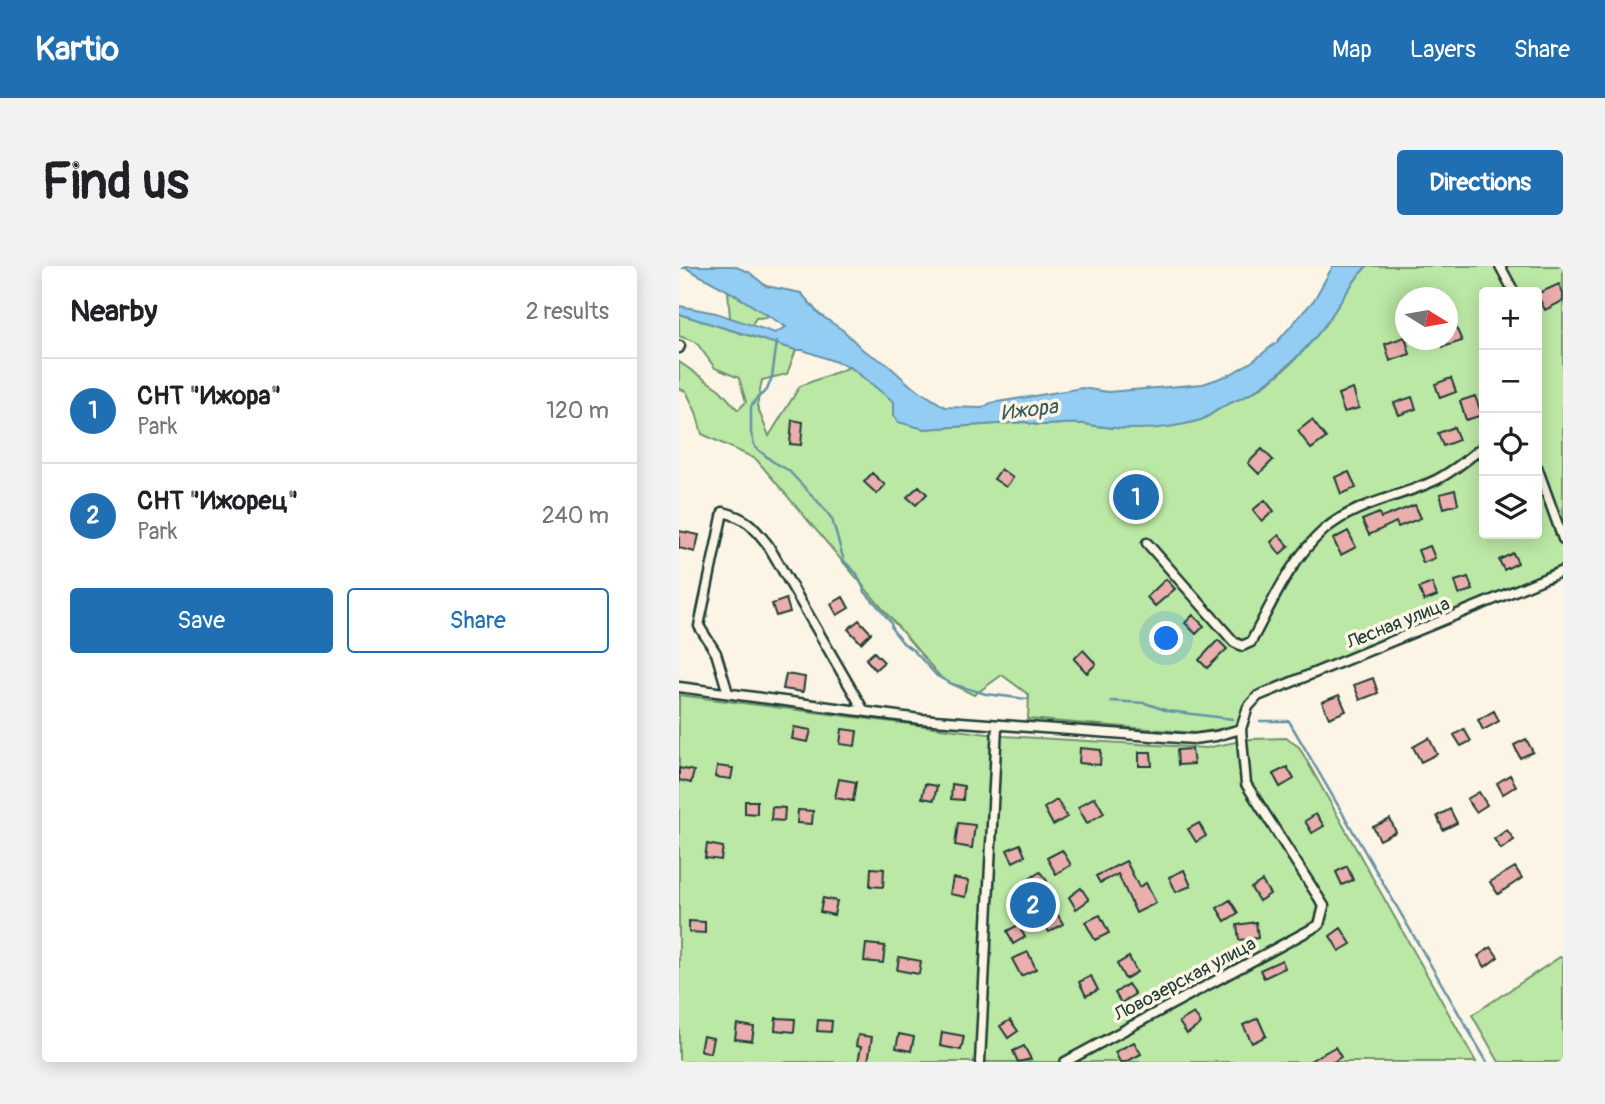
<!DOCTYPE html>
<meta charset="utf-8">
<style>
:root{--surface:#fff;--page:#f2f2f2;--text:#202124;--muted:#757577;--line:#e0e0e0;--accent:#1f6fb2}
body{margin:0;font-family:Pangolin,sans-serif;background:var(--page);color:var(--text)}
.controls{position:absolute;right:21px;top:21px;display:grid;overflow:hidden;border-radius:7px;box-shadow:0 4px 18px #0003}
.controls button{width:63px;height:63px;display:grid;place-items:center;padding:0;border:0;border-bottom:2px solid var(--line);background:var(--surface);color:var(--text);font:35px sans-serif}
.compass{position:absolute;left:716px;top:21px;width:63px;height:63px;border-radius:50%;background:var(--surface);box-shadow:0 4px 18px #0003;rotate:101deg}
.you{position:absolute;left:488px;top:373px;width:24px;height:24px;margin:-18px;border:5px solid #fff;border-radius:50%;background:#1a73e8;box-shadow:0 0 0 10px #1a73e833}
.badge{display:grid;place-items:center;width:46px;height:46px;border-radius:50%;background:var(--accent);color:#fff;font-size:23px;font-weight:700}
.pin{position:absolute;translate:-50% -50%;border:4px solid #fff;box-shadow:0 2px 7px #0006}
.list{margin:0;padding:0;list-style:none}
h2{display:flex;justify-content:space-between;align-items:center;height:91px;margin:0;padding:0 28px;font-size:30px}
h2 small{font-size:23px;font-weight:400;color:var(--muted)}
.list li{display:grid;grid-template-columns:46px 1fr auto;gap:21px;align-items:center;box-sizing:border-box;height:105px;padding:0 28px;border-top:2px solid var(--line)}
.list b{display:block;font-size:26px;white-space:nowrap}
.list p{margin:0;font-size:23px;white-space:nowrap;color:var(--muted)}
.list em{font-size:23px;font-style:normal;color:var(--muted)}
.actions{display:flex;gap:14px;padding:21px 28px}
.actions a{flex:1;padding:16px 0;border:2px solid var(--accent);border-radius:7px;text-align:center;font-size:24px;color:var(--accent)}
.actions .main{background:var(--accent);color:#fff}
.icon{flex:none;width:38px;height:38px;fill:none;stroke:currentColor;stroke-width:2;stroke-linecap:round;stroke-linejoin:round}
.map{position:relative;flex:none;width:884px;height:796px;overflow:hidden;border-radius:7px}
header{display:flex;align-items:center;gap:42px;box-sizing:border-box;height:98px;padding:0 35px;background:var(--accent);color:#fff}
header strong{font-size:33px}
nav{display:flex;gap:38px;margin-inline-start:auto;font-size:24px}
.intro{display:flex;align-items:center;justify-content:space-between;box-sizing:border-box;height:168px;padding:0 42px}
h1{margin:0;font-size:49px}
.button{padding:18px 32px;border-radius:7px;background:var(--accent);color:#fff;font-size:24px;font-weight:700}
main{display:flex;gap:42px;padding:0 42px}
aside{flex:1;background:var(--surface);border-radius:7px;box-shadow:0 4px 18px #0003}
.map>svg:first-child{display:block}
.green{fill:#bce8a5;stroke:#6e926c;stroke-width:2;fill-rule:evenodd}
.water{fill:#93cdf3;stroke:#6593a7;stroke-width:2}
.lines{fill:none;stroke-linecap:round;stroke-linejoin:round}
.stream{stroke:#6593a7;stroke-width:2.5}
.building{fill:#eaaead;stroke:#1f3d34;stroke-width:2}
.minor-casing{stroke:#1f3d34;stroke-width:13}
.minor{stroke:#fcf5e5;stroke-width:8}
.labels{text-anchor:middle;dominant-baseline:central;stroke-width:7;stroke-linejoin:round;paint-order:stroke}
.street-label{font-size:19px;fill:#1f3d34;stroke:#fcf5e5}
.water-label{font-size:21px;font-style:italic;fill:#365a5a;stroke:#fcf5e5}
</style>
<header>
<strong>Kartio</strong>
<nav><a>Map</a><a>Layers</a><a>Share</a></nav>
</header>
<div class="intro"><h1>Find us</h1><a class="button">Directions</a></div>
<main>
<aside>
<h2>Nearby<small>2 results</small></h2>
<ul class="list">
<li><span class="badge">1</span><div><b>СНТ &quot;Ижора&quot;</b><p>Park</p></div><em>120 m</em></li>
<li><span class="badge">2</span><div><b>СНТ &quot;Ижорец&quot;</b><p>Park</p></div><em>240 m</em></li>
</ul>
<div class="actions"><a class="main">Save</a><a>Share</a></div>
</aside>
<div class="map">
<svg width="884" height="796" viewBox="0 0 884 796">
<rect width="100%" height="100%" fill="#fcf5e5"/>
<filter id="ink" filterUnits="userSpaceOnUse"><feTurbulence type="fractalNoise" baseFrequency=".0143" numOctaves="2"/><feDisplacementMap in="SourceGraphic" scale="14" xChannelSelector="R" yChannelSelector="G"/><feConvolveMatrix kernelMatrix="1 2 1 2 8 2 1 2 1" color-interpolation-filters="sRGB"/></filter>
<g filter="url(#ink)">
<path class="green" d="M688,0H884V305L579,430L562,463L547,462L517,467L349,453L350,429L323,409L295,429L263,413L77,193L23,168L17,146L7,125L0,123V96L41,124L59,144L67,136L60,112L36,102L17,76L0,70V48L117,84L108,108L83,114L78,140L90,170L121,120L171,101L216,136L215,149L245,163L347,156C364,163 386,155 405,158C443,165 484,163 522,153C530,151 537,144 545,140C553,136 561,133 569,129C595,115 620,92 638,69C657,47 668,20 688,0ZM805,26H858V268H805ZM726,32H768V74H726Z
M49,25L92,51L77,52L72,60L51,52Z
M0,429L325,470L527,482L572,473L607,472L620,481L797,796H0Z
M881,691L884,693V796H820L793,749Z"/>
<path class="water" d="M0,0H55L70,6L87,20L122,27L140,48L165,65L184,84L208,98L231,119L266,141L303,142L312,137L403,122L429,126L524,118L550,109L574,95L598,76L635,34L654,0H688C668,20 657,47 638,69C620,91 597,111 574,126C565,132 554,135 545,140C537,144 530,151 522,154C485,165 443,165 405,158C386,155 364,163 347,156L245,163L219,156L215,149V136L171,101L124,84H117L0,48V40L37,47L96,67L107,61L55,28L7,2H0Z"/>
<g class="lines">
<path class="stream" d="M98,76L93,111L88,124L77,133L72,141V167L76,181L93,195L109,204L144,241L153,253L165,295L178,308L186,326L203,345L212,357L213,363L224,377L235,385L258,410L273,418L307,428L348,433
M432,435L466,437L489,445L554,453
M581,455H610L808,796"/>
</g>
<path class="building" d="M880,18L884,28V35L866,44L858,28Z
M775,57L783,75L764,81L762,74H768V59Z
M726,71L731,88L711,95L706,78Z
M772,112L777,126L761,132L756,118Z
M674,123L680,142L665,146L659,128Z
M796,130L803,149L787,154L781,135Z
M733,131L737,143L720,149L715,137Z
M113,154L124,156L122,179L111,178Z
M633,154L647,172L632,183L619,165Z
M775,161L780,174L764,180L759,167Z
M583,183L594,194L580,208L569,197Z
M322,203L334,212L327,221L315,213Z
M670,206L677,222L662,228L656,211Z
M193,207L206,219L198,228L185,216Z
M240,220L248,228L237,239L228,231Z
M776,224L779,238L765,242L761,228Z
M586,234L595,245L583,255L574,244Z
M736,239L742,252L719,261L717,256L690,269L683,254L700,247L702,252Z
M0,265L20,269L16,286L0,282Z
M669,265L677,281L662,289L654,273Z
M600,269L610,280L601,288L592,276Z
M751,280L756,292L744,297L739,284Z
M834,287L839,297L825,304L820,294Z
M789,311L794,324L780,328L776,315Z
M487,313L496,323L476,340L468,331Z
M753,317L758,330L745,335L740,322Z
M164,331L170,342L158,349L152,338Z
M107,333L111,346L97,350L93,338Z
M514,349L525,360L517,368L506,357Z
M180,354L192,367L182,377L169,363Z
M539,374L548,383L528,402L520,394Z
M404,384L417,398L408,407L395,393Z
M195,386L205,396L196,404L187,393Z
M107,408L126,411L124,426L104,423Z
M694,412L699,427L681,434L675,419Z
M660,429L667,445L650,452L643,436Z
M815,445L820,455L804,464L799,454Z
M115,461L132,464L129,476L113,473Z
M163,463L178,465L176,480L161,478Z
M785,463L792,475L782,480L775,469Z
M750,472L758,488L742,496L734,481Z
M847,473L854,486L841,492L835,479Z
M401,482L422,484L421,499L400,497Z
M513,483L515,498L499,499L498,484Z
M460,486H472L473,500H460Z
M38,500L54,502L52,513L36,511Z
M608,501L615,513L601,521L594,508Z
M0,502L15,505L12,517L0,514Z
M831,509L837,520L824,528L818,517Z
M160,513L177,516L174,535L156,532Z
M246,518L258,520L255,534L243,532Z
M273,518L285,520L284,534L272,533Z
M800,526L808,539L797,546L788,533Z
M416,531L425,547L408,557L399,541Z
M378,534L388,551L374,559L365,542Z
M66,535H78V548L66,547Z
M93,541L106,542L105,555L92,554Z
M771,543L778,557L764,564L758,550Z
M119,544L134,545L133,558L118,557Z
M637,548L645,560L633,567L626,555Z
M711,553L717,566L701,574L694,561Z
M279,557L296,559L293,582L276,579Z
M520,557L527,570L517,576L509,563Z
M828,564L835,574L822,583L815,573Z
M28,578L44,581L42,594L26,592Z
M341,578L346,590L334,596L328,584Z
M383,584L392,599L377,608L368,592Z
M447,595L460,621L467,617L477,637L457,647L439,608L421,617L417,610Z
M668,600L674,614L663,619L657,606Z
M836,601L843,612L819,628L811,616Z
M192,602L205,603L204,621L191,620Z
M505,604L512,620L497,626L490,611Z
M361,606L368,615L354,624L347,615Z
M274,612L290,615L287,631L271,628Z
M583,615L591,628L580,635L572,622Z
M402,622L410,634L397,643L390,631Z
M144,632L158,635L155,649L141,646Z
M551,634L559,647L546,655L538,642Z
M376,644L384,658L370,666L362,652Z
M421,649L430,667L416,674L406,656Z
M10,655L26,656V667L10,666Z
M577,656L579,672L560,674L558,659Z
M339,659L346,671L334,678L328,665Z
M662,662L672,678L660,685L651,670Z
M187,678L206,680L204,697L185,695Z
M812,681L819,691L806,701L799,690Z
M349,686L357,703L342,710L333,693Z
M220,691L242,695L240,708L218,704Z
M450,691L458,706L446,713L438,698Z
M603,694L606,702L585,712L581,704Z
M412,710L419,724L407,730L400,716Z
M449,718L456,728L442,737L436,727Z
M515,747L522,758L508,768L500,756Z
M97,752L116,753L115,766L96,764Z
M579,752L587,770L573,777L564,759Z
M139,754L153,755L152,766L138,765Z
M331,754L339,765L329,772L321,760Z
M58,758L75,761L73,775L56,773Z
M263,766L285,770L282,784L261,780Z
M220,768L235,771L232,785L217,782Z
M179,769L193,771L189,796H179L182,781L177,780Z
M24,770L34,772L31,787L21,784Z
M455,776L462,788L447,796H441L436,786Z
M345,780L352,793L339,796L334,785Z
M656,781L662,791L654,796H629Z"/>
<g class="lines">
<defs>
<path id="minor" d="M821,0L835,26
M0,82L1,80
M858,201L884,273
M468,277L555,376L563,380L572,376C593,337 611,294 645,264C676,237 721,231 757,214C775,205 790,192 805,180
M0,421L241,453L514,473L537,470L562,463
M49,427L37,387L20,360L44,246C68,252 74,260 89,279L185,445
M301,796L318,460
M386,796L640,659L645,640L567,518L562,463L569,441L579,430L884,305"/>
</defs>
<use href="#minor" class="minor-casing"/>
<use href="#minor" class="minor"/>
</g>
</g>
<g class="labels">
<g class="street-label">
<text transform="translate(719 357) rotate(-22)">Лесная улица</text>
<text transform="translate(506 713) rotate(-28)">Ловозерская улица</text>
</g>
<g class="water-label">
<text transform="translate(350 144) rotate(-7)">Ижора</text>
</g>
</g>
</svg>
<div class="controls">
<button>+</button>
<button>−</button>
<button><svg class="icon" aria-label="locate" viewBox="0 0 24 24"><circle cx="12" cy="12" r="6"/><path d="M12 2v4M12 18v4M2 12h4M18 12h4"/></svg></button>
<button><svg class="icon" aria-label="layers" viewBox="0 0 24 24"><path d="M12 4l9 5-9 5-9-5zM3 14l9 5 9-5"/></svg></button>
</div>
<svg class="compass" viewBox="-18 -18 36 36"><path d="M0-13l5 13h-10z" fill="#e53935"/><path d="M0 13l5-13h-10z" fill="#757577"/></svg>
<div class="you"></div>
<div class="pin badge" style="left:457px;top:231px">1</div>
<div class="pin badge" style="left:354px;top:639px">2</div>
</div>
</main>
